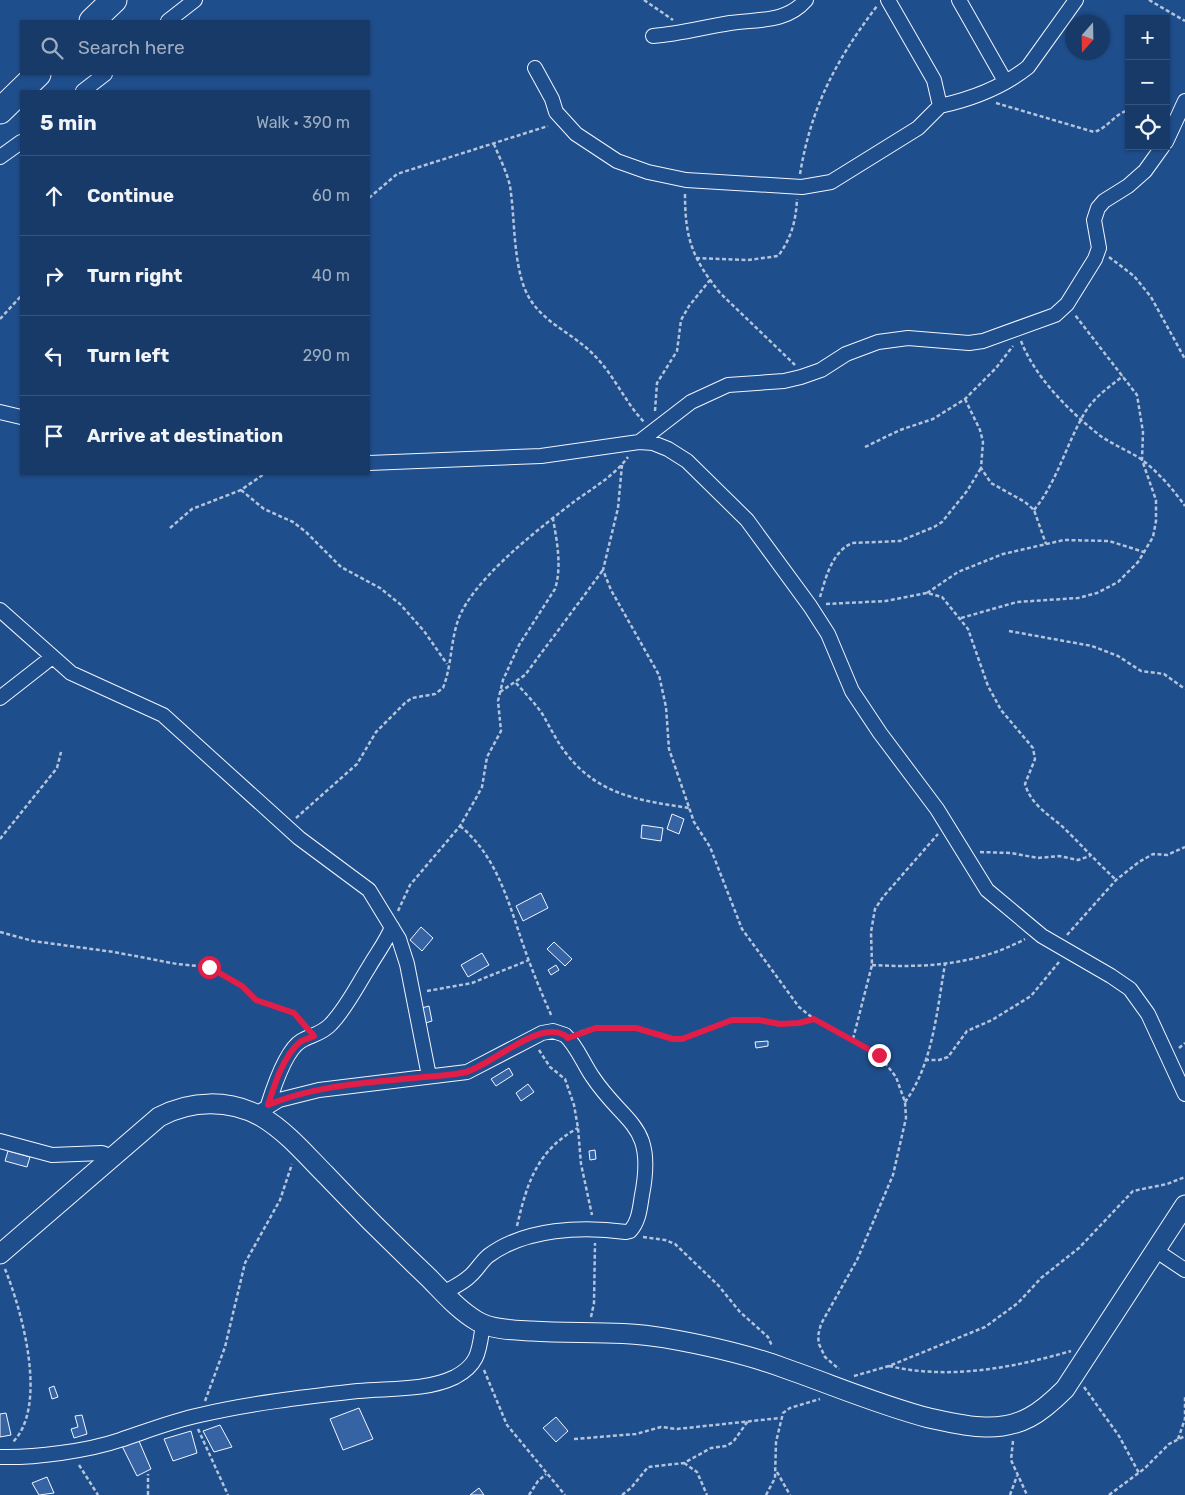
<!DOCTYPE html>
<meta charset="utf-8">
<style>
:root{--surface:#173a69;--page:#244571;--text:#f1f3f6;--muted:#9eadc0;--line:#36547d}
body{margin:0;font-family:Rubik,sans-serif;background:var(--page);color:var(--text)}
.controls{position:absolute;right:15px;top:15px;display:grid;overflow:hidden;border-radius:0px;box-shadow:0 1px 4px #0004}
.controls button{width:45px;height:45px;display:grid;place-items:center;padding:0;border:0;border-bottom:1px solid var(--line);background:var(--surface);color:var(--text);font:25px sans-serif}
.compass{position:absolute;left:1065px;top:15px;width:45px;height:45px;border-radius:50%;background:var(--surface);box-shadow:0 1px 4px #0004;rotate:200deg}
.stop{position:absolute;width:15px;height:15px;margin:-11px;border:4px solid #e11d48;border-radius:50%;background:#fff}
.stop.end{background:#e11d48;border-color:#fff;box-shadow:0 1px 5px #0008}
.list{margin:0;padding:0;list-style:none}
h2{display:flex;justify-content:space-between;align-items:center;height:65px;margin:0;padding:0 20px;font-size:21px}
h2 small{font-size:16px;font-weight:400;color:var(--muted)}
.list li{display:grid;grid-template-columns:32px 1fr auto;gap:15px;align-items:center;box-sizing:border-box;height:80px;padding:0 20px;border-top:1px solid var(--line)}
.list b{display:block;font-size:19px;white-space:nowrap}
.list em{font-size:16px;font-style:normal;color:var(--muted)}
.icon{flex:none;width:28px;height:28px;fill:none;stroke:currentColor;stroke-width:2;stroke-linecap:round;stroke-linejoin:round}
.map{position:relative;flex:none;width:1185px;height:1495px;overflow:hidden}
.search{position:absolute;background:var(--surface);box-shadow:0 1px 4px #0004;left:20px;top:20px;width:350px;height:55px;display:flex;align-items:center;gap:12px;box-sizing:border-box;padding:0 18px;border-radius:0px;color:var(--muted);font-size:19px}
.panel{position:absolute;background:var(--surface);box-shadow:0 1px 4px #0004;left:20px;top:90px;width:350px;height:385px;border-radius:0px}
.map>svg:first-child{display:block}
.building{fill:#3563a3;stroke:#f2f6ff}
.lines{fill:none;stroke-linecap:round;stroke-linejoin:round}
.street-casing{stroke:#f2f6ff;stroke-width:16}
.secondary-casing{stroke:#f2f6ff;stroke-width:21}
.highway-casing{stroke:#f2f6ff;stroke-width:27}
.path{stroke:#b3c4dc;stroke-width:2.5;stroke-dasharray:4 2.5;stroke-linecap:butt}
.street{stroke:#1f4e8c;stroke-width:14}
.secondary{stroke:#1f4e8c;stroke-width:19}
.highway{stroke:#1f4e8c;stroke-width:25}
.route{stroke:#e11d48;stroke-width:6}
</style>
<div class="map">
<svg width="1185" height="1495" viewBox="0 0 1185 1495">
<rect width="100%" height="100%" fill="#1f4e8c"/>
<path class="building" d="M672,814L684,819L679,834L667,829Z
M642,825L663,828L661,841L641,838Z
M541,893L548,908L523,921L516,906Z
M421,927L433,938L422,951L410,940Z
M554,942L572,959L565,966L547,949Z
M482,953L489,965L468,977L461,965Z
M556,965L559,970L551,975L548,970Z
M429,1006L432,1021L422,1024L418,1009Z
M768,1041V1046L756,1048L755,1042Z
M509,1068L513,1075L496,1086L491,1079Z
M528,1084L534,1092L521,1101L516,1093Z
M595,1150L596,1159L590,1160L589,1151Z
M8,1151L30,1157L27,1167L5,1161Z
M54,1386L58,1397L52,1399L49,1388Z
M359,1408L373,1439L343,1450L330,1419Z
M6,1413L11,1435L0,1437V1414Z
M82,1415L87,1434L74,1438L71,1429L78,1427L75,1416Z
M556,1417L568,1431L556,1442L543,1428Z
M220,1425L232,1447L214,1452L203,1431Z
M191,1431L197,1453L173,1461L164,1439Z
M139,1441L151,1469L137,1476L122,1446Z
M47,1477L54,1493L39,1495L32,1483Z
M479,1488L484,1495H470Z"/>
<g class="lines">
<defs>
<path id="street" d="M959,0L1005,81
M168,21L195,0
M653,36C680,34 704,27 730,23C758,19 786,23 806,0
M535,68L552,99L556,112L576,134L617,161L648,172L686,180L802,187L831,182L918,128L940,106L934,80L888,0
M83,91L105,74
M940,106C972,99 1003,87 1028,67L1076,0
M1166,142L1185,101
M0,157L21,142
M0,412L21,417
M639,442L691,402L728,385L784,381L801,377L821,370L846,354L878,342L908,338L969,343L983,341L1055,315L1067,304L1095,259L1099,248L1094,220L1098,208L1104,201L1128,186L1145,171L1163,146
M369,463L541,456L639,442L653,443L668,449L687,461L747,520L810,606L828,634L852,691L880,733L937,809L987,890L1042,936L1111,976L1130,989L1148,1014L1185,1094
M0,610L71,673L163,715L299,838L369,890L399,939L407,964L429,1076
M0,698L51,658
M268,1105C273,1089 286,1050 301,1041C311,1035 322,1034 331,1024C347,1007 357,986 369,967C377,953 386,942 392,927
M249,1111L258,1113L279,1100L319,1090L467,1072L542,1033L553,1031L565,1035C577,1046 583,1063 592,1076C625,1126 656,1123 642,1195C640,1207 639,1222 630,1231L626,1232C583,1226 525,1228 488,1256C481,1262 477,1270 470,1276C463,1283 453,1287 444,1293
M0,1141L52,1155L102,1153L112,1157
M1155,1250L1185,1270
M0,1457C34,1458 88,1451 120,1440C147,1431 172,1421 200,1415C251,1403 305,1397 358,1391C389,1388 426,1391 455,1377C480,1364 479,1349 483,1324"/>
<path id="secondary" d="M0,1254L159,1117C191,1100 229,1099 262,1117C287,1132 306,1155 326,1175C359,1210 393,1244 428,1277C443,1292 458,1310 477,1321C492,1330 515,1330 532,1331C576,1334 621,1330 665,1338C705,1345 746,1354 784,1368C833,1385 879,1405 929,1418C947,1422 967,1427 985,1427C1021,1428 1041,1413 1065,1389L1185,1205"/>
<path id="highway" d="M92,21L114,0
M0,111L38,74"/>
</defs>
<use href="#street" class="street-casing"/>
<use href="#secondary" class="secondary-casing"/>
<use href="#highway" class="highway-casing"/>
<path class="path" d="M644,0L673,20
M1149,0L1185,21
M996,103L1094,132C1108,128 1114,114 1129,110
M494,144C499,157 507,172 510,186C515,219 513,253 523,284C535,321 570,330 594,355C614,375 625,402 644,422
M800,174C811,107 836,60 877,6
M685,194C685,238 692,258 720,293L795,365
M369,198L397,174L548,126
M1109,257L1134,276L1151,297L1185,359
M696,258L748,260L778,256C791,239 796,221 797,199
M0,319L21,296
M1021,341C1035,377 1068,410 1098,434C1111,444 1127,450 1141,459C1157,471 1174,490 1185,506
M965,399L980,430L983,442L981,468L991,483L1025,502L1034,510L1046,544
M655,411L657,383L677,351L681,320L689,306L710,280
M865,447L900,430L933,419L965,399L996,368L1013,346
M622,465L618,508L603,570L611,590L659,675L666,707L669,749L694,822L710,847L742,929L799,1007L814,1019L879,1055L896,1077L905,1102L906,1118L893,1175L857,1260L821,1324L818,1336L819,1344L825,1357L839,1369
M241,490L264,509L293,522L306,532L341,567L380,588L400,604L424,631L447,664
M1034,510C1057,482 1066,445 1084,414C1093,398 1109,387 1123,376
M170,528L192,509L241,490L264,474
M927,593L958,572L1003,554L1064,540L1109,541L1144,552
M820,597C826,577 832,552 852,543L900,541L934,527L942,522L967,491L981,468
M826,604L886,601L927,593L942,597L968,629L988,686L1001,710L1033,748L1035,759L1025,784C1032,808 1053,816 1069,833C1085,849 1100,865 1116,880
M961,618L1017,602L1078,598L1097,593L1118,582L1138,562L1153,537L1156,521V500L1142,460L1143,432L1137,395L1075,315
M1009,631L1092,646L1118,656L1141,671L1164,674L1185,689
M516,683C525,693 535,703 543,715C551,729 558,744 569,757C601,796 643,801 689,808
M500,692L525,675L603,570
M296,818L357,764L376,732L405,703L412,698L435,694L443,688C454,660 449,630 466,604C489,567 541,527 575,501C594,487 613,477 628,457
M460,826C501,859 511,914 529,961C536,980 544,999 552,1017
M0,839L57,768L61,752
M980,852L1011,853L1038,858L1059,856L1078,860L1090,856
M398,911L410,885L460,826L475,800L482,787L487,757L501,731L498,701L503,680L519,645L555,589C562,567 557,541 553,519
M0,932L33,941L114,952L177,964L209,967L241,986L256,1000L294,1013L305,1024
M1067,935L1116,880L1139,862L1153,854L1167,855L1185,847
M872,965C925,968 977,965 1025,939
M427,991L472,983L529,960
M580,1032L595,1027L636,1028L673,1039H682L732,1021L759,1019L780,1024L799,1023L814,1019
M853,1039L872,965L871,932L875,909L883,897L938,834
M1179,1048L1185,1043
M539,1050L550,1067L565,1079L574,1105L578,1128L581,1164L592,1215
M925,1060H939L948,1057L967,1031L992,1020L1031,996L1059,962
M905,1102C933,1064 937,1010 945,964
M517,1226C527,1183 537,1150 578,1128
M643,1237L665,1240L675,1244L718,1285L740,1312L768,1337L772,1346
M5,1269C22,1311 49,1407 12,1443
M591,1317L594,1303L595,1243
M889,1366C949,1380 1012,1368 1071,1351
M484,1370L507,1425L565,1495
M854,1376L889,1366L985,1327L1018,1303L1041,1278L1079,1248L1133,1191L1167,1184L1185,1177
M1084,1387L1119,1436L1139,1473
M205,1401L225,1347L245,1263L280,1200L292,1164
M198,1429L228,1495
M574,1439L636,1434L661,1427L677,1429L780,1418
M1178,1439L1185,1419V1397
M1013,1441L1011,1460L1027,1495
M684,1463L697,1472L707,1495
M79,1465L98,1495
M777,1472L790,1495
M148,1495V1474
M529,1495L538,1481L546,1474
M622,1495L631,1488L648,1467L684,1463L711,1448L726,1446L733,1442L748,1421
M766,1495L775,1478L776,1442L783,1413L790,1408L820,1399
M1010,1495L1017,1476
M1109,1495L1144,1469L1169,1444L1185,1436"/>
<use href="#street" class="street"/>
<use href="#secondary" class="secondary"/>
<use href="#highway" class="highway"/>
</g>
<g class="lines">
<path class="route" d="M209,967L242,986L256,1000L294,1013L314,1036C310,1038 304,1039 300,1042C283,1056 274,1086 268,1105C313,1086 364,1083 413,1078C430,1076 449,1076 466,1072C492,1065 544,1015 568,1038L596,1028H636L673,1039H682L732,1020H759L780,1024L799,1023L814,1019L879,1055"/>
</g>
</svg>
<div class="controls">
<button>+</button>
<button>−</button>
<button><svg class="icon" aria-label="locate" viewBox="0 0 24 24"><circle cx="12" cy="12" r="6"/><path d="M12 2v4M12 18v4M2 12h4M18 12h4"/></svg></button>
</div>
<svg class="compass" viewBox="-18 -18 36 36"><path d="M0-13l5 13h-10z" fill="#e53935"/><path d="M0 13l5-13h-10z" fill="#9eadc0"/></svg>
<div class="stop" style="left:209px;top:967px"></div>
<div class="stop end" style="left:879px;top:1055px"></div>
<div class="search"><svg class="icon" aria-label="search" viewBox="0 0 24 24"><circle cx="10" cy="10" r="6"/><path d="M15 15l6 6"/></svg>Search here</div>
<section class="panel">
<h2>5 min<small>Walk · 390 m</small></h2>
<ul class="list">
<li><svg class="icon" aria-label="ahead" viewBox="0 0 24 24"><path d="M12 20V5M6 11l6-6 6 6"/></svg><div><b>Continue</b></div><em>60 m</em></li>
<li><svg class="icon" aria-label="right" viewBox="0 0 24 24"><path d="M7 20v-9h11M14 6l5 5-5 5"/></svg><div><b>Turn right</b></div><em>40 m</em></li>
<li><svg class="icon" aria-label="left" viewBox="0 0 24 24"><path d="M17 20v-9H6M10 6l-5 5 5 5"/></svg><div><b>Turn left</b></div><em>290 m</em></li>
<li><svg class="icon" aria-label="arrive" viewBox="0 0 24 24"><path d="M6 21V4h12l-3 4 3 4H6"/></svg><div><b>Arrive at destination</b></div></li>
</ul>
</section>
</div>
